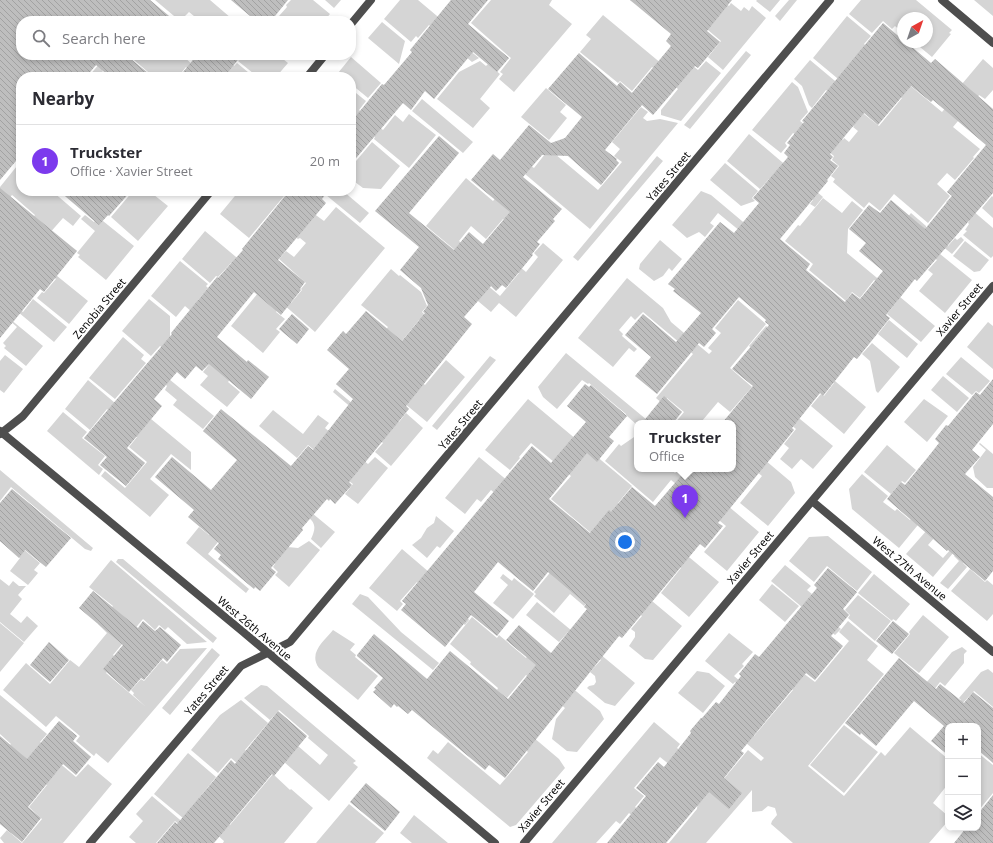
<!DOCTYPE html>
<meta charset="utf-8">
<style>
:root{--surface:#fff;--page:#f7f7f7;--text:#2b2b33;--muted:#7c7c81;--line:#e1e1e2;--accent:#7c3aed}
body{margin:0;font-family:"Open Sans",sans-serif;background:var(--page);color:var(--text)}
.controls{position:absolute;right:12px;bottom:12px;display:grid;overflow:hidden;border-radius:8px;box-shadow:0 2px 6px #0003}
.controls button{width:36px;height:36px;display:grid;place-items:center;padding:0;border:0;border-bottom:1px solid var(--line);background:var(--surface);color:var(--text);font:20px sans-serif}
.compass{position:absolute;left:897px;top:12px;width:36px;height:36px;border-radius:50%;background:var(--surface);box-shadow:0 2px 6px #0003;rotate:40deg}
.you{position:absolute;left:625px;top:542px;width:14px;height:14px;margin:-10px;border:3px solid #fff;border-radius:50%;background:#1a73e8;box-shadow:0 0 0 6px #1a73e833}
.badge{display:grid;place-items:center;width:26px;height:26px;border-radius:50%;background:var(--accent);color:#fff;font-size:13px;font-weight:700}
.pin{position:absolute;translate:-50% -33px;filter:drop-shadow(0 1px 2px #0008)}
.pin::after{content:'';position:absolute;top:21px;width:14px;height:12px;background:inherit;clip-path:polygon(0 0,100% 0,50% 100%)}
.popup{position:absolute;left:634px;top:420px;width:102px;height:52px;box-sizing:border-box;display:grid;place-content:center;border-radius:8px;background:var(--surface);filter:drop-shadow(0 1px 3px #0005);font-size:13px;white-space:nowrap;color:var(--muted)}
.popup b{font-size:15px;color:var(--text)}
.popup::after{content:'';position:absolute;left:50%;top:100%;margin-left:-8px;border:8px solid transparent;border-top-color:var(--surface)}
.list{margin:0;padding:0;list-style:none}
h2{display:flex;justify-content:space-between;align-items:center;height:52px;margin:0;padding:0 16px;font-size:17px}
h2 small{font-size:13px;font-weight:400;color:var(--muted)}
.list li{display:grid;grid-template-columns:26px 1fr auto;gap:12px;align-items:center;box-sizing:border-box;height:72px;padding:0 16px;border-top:1px solid var(--line)}
.list b{display:block;font-size:15px;white-space:nowrap}
.list p{margin:0;font-size:13px;white-space:nowrap;color:var(--muted)}
.list em{font-size:13px;font-style:normal;color:var(--muted)}
.icon{flex:none;width:22px;height:22px;fill:none;stroke:currentColor;stroke-width:2;stroke-linecap:round;stroke-linejoin:round}
.map{position:relative;flex:none;width:993px;height:843px;overflow:hidden}
.search{position:absolute;background:var(--surface);box-shadow:0 2px 6px #0003;left:16px;top:16px;width:340px;height:44px;display:flex;align-items:center;gap:10px;box-sizing:border-box;padding:0 14px;border-radius:16px;color:var(--muted);font-size:15px}
.panel{position:absolute;background:var(--surface);box-shadow:0 2px 6px #0003;left:16px;top:72px;width:340px;height:124px;border-radius:16px}
.map>svg:first-child{display:block}
.green{fill:#d5d5d5}
.building{fill:url(#building-back-hatch);fill-rule:evenodd}
.lines{fill:none;stroke-linecap:round;stroke-linejoin:round}
.minor{stroke:#4e4e4e;stroke-width:8}
.tertiary{stroke:#4e4e4e;stroke-width:8}
.labels{text-anchor:middle;dominant-baseline:central;stroke-width:4;stroke-linejoin:round;paint-order:stroke}
.street-label{font-size:11px;fill:#000;stroke:#fff}
</style>
<div class="map">
<svg width="993" height="843" viewBox="0 0 993 843">
<defs>
<pattern id="building-back-hatch" width="6" height="6" patternUnits="userSpaceOnUse"><rect width="6" height="6" fill="#bebebe"/><path d="M-1 5l2 2M0 0l6 6M5-1l2 2" fill="none" stroke="#a2a2a2"/></pattern>
</defs>
<rect width="100%" height="100%" fill="#fff"/>
<path class="green" d="M155,0H210L231,18L228,21H200L189,12L180,21Z
M291,0H313L330,14L324,21H285L279,16L287,7L286,5Z
M325,0H341L334,8Z
M400,0H418L468,42L464,46L479,58L472,62L429,25L418,38L416,36L411,42L384,19Z
M491,0H552L549,5L572,24L514,92L499,79L503,74L500,72L511,58L471,23Z
M672,0H722L729,6L731,3L741,11L744,7L749,11L752,6L766,18L723,70L708,57L721,41Z
M757,0H780L770,12L756,1Z
M789,0H797L780,21L775,16Z
M861,0H916L952,30L949,33L951,34L932,57L914,42H927V18H903V33L895,26L892,29L883,21L872,33L849,14Z
M974,0H993V16Z
M603,15L680,79L692,65L698,70L706,61L721,73L681,121L661,115V110L678,89L652,67L632,91L620,81L618,83L580,52L591,39L586,35Z
M847,16L871,36L864,44L872,51L855,93L813,58Z
M382,22L405,41L399,64L368,38Z
M746,51L751,55L690,129L684,125Z
M107,55H115L102,71L109,77H88Z
M128,55H182L194,66L190,71L186,67L178,77H145L148,72Z
M243,55H278L288,63L276,77H258L238,61Z
M351,57L381,83L368,98L351,84V77H342L338,73Z
M983,59L993,68V90L985,99L979,95L978,97L962,84Z
M810,60L853,96L845,106L826,90L812,108L809,105L802,86L794,79Z
M480,61L486,66L488,64L500,74L480,99L490,108L473,128L437,99L459,72Z
M230,63L234,66L237,63L254,77H220Z
M890,69L942,112L954,98L968,109L953,127L980,149L973,157L974,158L955,180L947,173L937,184L950,196L928,223L894,194L880,211L869,202L864,208L833,182L835,179L831,176L839,166L832,160L834,156L803,131L841,138L843,140L844,138L849,142L858,131L853,127L854,126L852,124L849,102L879,126L902,98L882,80Z
M792,82L798,87L808,112L800,121L805,125L796,135L793,133L785,143L787,146L781,153L752,130Z
M546,88L566,105L560,112L567,118L549,140L521,117Z
M351,89L366,101L359,110L383,130L395,115L403,122L409,114L436,135L409,168L374,139L375,137L351,117Z
M422,99L473,142L463,153L412,111Z
M641,107L648,112L643,118L647,121L660,119L678,123L590,229L525,174L531,166L534,168L549,149L598,190L622,162L614,156L620,149L612,142Z
M749,134L823,197L815,207L810,204L813,200L783,175L776,184L769,179L760,189L727,161Z
M372,142L400,166L381,189L363,188L351,179V167Z
M657,156L663,161L578,261L573,257Z
M21,161V191H52L81,216L73,226L63,218L40,244L23,230L35,215L12,195L0,210V187Z
M725,163L758,191L752,198L755,201L741,206L710,180Z
M466,178L493,201L504,188L526,207L508,223L503,219L486,239L471,226L459,241L473,253L467,260L426,226Z
M133,191H149L168,206L138,241L111,217Z
M239,191H286L283,195L284,196L249,238L220,214Z
M329,191H343L369,213L360,223L326,195Z
M701,191L711,195L786,258L768,254L718,213L710,223L714,226L705,237L699,232L687,238L672,225Z
M952,196L957,201L959,199L993,228V256L991,258L963,235L967,231L965,230L969,224L968,223L969,221L946,202Z
M992,196L993,197V218L982,208Z
M823,198L842,213L852,201L863,210L848,229L847,253L935,326L921,342L887,314L898,300L874,280L860,298L852,292L846,301L809,270L813,264L785,241L798,225L800,226Z
M336,207L385,248L315,332L283,304L256,285L231,263L218,277L216,276L210,283L182,259L205,231L291,303L302,290L301,289L306,283L279,259L286,251L294,257L306,243L300,238L298,239L270,216L313,213L324,221Z
M911,213L926,226V227L948,246L955,238L957,240L961,237L964,240L952,254L907,218Z
M85,215L94,222L98,217L134,246L106,280L78,257L80,255L77,253L95,231L81,219Z
M886,219L902,223L972,280L945,313L919,291L933,274L928,270L937,260Z
M660,240L682,259L672,271L669,268L663,276L654,281L639,269L640,264Z
M965,241L989,260L980,271L974,272L953,256Z
M543,243L563,260L516,317L499,303L491,312L447,275L459,261L500,296L519,273L489,248L493,244L526,272L538,257L534,253Z
M180,261L208,284L206,286L208,288L198,300L209,309L200,319L185,306L176,317L151,296Z
M41,263L88,301L69,324L37,298L42,292L44,293L56,279L39,265Z
M391,269L399,276L400,275L421,292L427,306L422,312L425,315L421,321L419,320L401,342L397,361L425,385L446,360L465,377L427,422L404,403L366,354L388,327L361,305Z
M627,278L663,308L671,322L709,354L712,351L708,348L721,333L715,328L738,300L766,324L730,368L752,387L730,412L718,402L702,421L703,423H675L684,412L667,398L663,404L656,398L693,354L643,312L635,320L631,316L619,330L623,334L622,336L637,349L634,352L629,348L613,367L578,338Z
M258,293L278,309L276,312L285,319L276,329L280,332L263,353L231,326Z
M33,299L67,327L54,342L18,312L20,310L23,312Z
M149,299L170,316V341L164,349L160,346L151,356L122,331Z
M10,319L43,346L26,366L4,348L6,346L3,343L17,327L9,320Z
M889,320L918,344L907,358L878,334Z
M988,322L993,326V369L967,347Z
M766,326L785,342L786,340L866,407L844,434L811,406L821,394L824,396L834,383L798,354L771,364L749,346Z
M123,337L144,355L141,359L146,363L115,399L89,378Z
M872,343L900,367L878,393L876,391L870,361L862,354Z
M566,353L647,420L645,423H637V425L626,415V414L589,383L588,384L582,380L557,409L543,397L538,387Z
M5,355L23,369L4,393L0,390V361Z
M490,356L496,360L437,430L432,426Z
M215,357L244,362L228,382L240,392L227,407L200,385L208,376L203,372Z
M961,357L990,381L979,393L976,391L972,395L946,374Z
M943,376L969,398L957,412L931,390Z
M169,379L214,416L203,429L173,405L177,400L165,390L167,386L165,384Z
M88,380L115,403L122,395L191,452V470L171,454L150,479L169,495L150,517L101,476L105,471L125,488L147,462L129,447L137,437L107,409L90,430L65,409Z
M756,383L833,446L813,469L801,459L792,469L780,459L789,448L784,444L796,429L750,390Z
M335,389L365,414L372,399L399,422L406,413L423,428L391,466L375,452L383,443L378,439L380,432L333,392Z
M528,399L632,486L618,503L640,521L642,518L719,582L689,617L661,593L681,568L642,536L591,533L551,499L571,476L531,443L519,457L520,458L510,470L485,450Z
M924,399L948,416L927,442L904,422Z
M273,410L303,434L318,415L329,423L325,428L368,464L375,457L388,468L358,504L345,494L353,484L346,479L347,477L308,445L297,458L259,426Z
M63,412L87,432L82,438L105,456L98,465L103,469L99,475L47,431Z
M637,435V469H671L675,473L679,469H684L759,532L727,571L704,552L726,526L671,480L653,502L605,461L619,444L621,446Z
M980,443L993,454V488H987L975,477L973,467L986,450L979,444Z
M887,445L916,470L905,483L902,481L891,494L864,472Z
M733,452L759,455L791,482L795,493L768,526L740,503L762,476Z
M479,457L682,626L653,660L645,659L629,646L635,637V632L631,629L642,616L603,583L584,606L570,594L554,613L534,596L536,594L534,592L558,563L532,524L491,490L481,502L477,499L465,514L445,498Z
M0,470L93,548L91,551L85,549L11,487L0,501Z
M862,474L888,496L883,502L895,511L897,509L910,520L915,514L922,520L899,548L852,509L849,489Z
M232,508L288,547L298,548L309,541L320,550L289,587L275,575L278,572L273,567L275,564L237,532L228,530L208,554L249,589L246,593L186,543L199,527L209,535Z
M312,513L335,532L321,548L311,539C315,530 317,524 308,517Z
M436,516L454,531L440,548L437,546L427,558L412,545L421,538L427,528L434,523Z
M982,523L991,530L963,563L967,567L948,589L940,583L959,561L954,556Z
M0,530L40,563L34,570L38,573L28,585L10,571L20,558L0,541Z
M927,530L935,537L928,545L943,558L951,549L954,552L933,577L906,554Z
M828,536L872,572L857,591L827,566L814,582L789,561L809,537Z
M402,549L450,590L469,620L465,625L455,616L456,615L417,582L400,601L403,604L397,611L369,588Z
M118,559H123L217,638L213,643L116,562Z
M111,560L207,642L187,644L168,627L165,630L159,625L155,630L143,619L113,655L115,657L111,666L106,673L146,707L133,695L134,693L131,690L141,679L144,681L162,660L167,664L180,649L207,648L108,763L96,753L94,756L76,741L80,736L56,716L46,727L3,690L26,663L50,684L70,660L79,667L107,633L98,624L113,606L89,587Z
M785,565L811,586L807,590L812,594L807,601L841,629L835,635L771,581Z
M970,569L985,582L987,580L993,585V614L987,621L951,591Z
M503,574L512,581L514,578L534,594L513,619L493,603L508,585L500,578Z
M874,574L910,604L896,621L893,619L892,621L858,593Z
M0,579L9,586L13,581L19,586H26L18,595L22,599L10,614L21,623L27,616L38,626L24,642L0,622Z
M772,584L799,606L785,622L759,600Z
M360,594L368,597L401,632L439,663L433,670L352,604Z
M858,595L891,621L875,641L848,618L850,615L845,610Z
M537,602L635,683L615,706L605,703L587,688L589,686L594,685L596,682L595,676L590,672L601,660L568,632L559,642L526,615Z
M923,615L949,637L919,673L894,653L910,634L909,632Z
M472,617L497,638L499,635L526,658L530,653L600,711L604,719L577,752L567,751L552,739L556,719L565,708L526,675L507,698L497,690L498,688L470,664L471,662L450,644Z
M848,621L878,646L867,660L884,674L808,766L844,796L881,752L885,756L910,727L948,759V784L933,803L948,816V821L929,843H793L771,824L772,821L777,815L775,808L768,806L762,811L752,812V790L706,843H669L697,809L699,791L671,768L712,793L748,750L761,761L764,758L740,738L747,731L754,736L793,690L787,684L799,670L815,682L849,641L839,632Z
M0,623L24,643L0,672Z
M333,630L355,644L350,650L356,655L355,657L378,676L358,700L319,668C308,653 324,641 333,630Z
M729,633L753,652L742,664L744,666L734,676L752,691L755,699L735,682L733,684L705,661Z
M962,647L967,651L964,654V663L945,686L940,682L934,690L926,683L952,652Z
M212,648L220,655L170,715L162,708Z
M988,669L993,673V707L974,691L962,704L959,702L961,700L959,698L981,672Z
M697,671L709,673L725,686L703,713L678,693Z
M261,685L267,686L356,761L353,763L358,767L329,801L284,762L298,746L320,765L328,755L308,738L309,736L279,710L270,720L244,698Z
M0,695L47,734L40,742L45,746L28,769L7,748L11,744L0,734Z
M241,700L268,723L245,750L272,772L262,785L231,758L218,773L191,750L220,715Z
M483,714L514,721L559,759L565,768L516,825L510,827L427,758L433,750L438,754L448,742L500,785L528,752Z
M654,722L680,744L677,748L682,752L671,766L660,757L634,788L644,796L635,807L654,824L664,843L629,813L620,824L616,821L596,843H552Z
M844,725L878,752L844,793L810,765Z
M45,751L76,777L88,764L112,784L63,843H4L0,838L7,830L22,843L42,819L29,807L47,785L29,769Z
M188,753L216,777L199,798L230,825L273,774L290,790L291,789L313,808L284,843H223L224,841L207,826L201,833L154,794Z
M978,753L993,765V793L978,811Z
M152,796L199,836L196,839L175,821L156,843H136L129,837L143,821L136,814Z
M349,804L384,833L375,843H316Z
M414,815L448,843H412L400,833Z"/>
<path class="building" d="M0,0H150L175,21H21V55H126L153,77H110L96,65L86,77H21V155L0,180Z
M231,0H288L271,21H256Z
M451,0H488L468,24L509,58L497,72L473,52L434,99L425,91L411,110L403,103L351,164V122L382,84L384,85L412,52L410,50Z
M630,0H732L707,31L720,42L698,68L695,66L653,115L642,105L605,150L617,159L616,160L619,163L601,185L568,156L542,155L523,177L562,209L553,219L555,221L537,242L540,244L532,254L533,255L506,288L502,285L496,291L491,286L464,317L472,324L406,406L409,409L349,482L352,485L335,504L330,499L329,501L327,499L302,528L303,530L271,568L276,572L260,591L255,587L254,589L218,559L221,555L214,549L219,543L188,517L194,510L155,477L172,457L211,490L237,460L203,431L221,409L291,466L308,446L313,450L353,399L336,384L349,369L327,350L343,331L346,334L366,311L402,341L425,313L423,312L428,305L421,288L400,270L419,247L375,211L439,136L459,153L409,213L454,250L469,232L483,244L510,212L471,180L493,154L500,160L529,125L551,143L565,138L582,117L548,89L579,53L617,86L620,82L632,93L671,46L666,41L671,34Z
M883,23L903,40V42H906L931,63L935,59L993,109V193L917,281L915,279L886,315L890,318L857,359L854,357L823,396L820,393L792,428L794,430L718,523L723,526L705,548L700,544L622,638L619,636L505,778L489,765L485,770L412,710L408,714L398,706L397,707L394,704L391,708L373,692L376,689L374,688L383,678L357,656V655L374,634L427,679L450,651L508,699L536,665L506,640L519,625L551,653L587,609L584,607L586,604L548,572L533,591L498,562L474,592L509,621L497,636L471,615L445,647L401,610L406,604L402,601L532,446L551,463L586,422L567,406L585,384L589,387L591,385L627,416L609,437L614,441L597,462L587,453L549,499L590,533L609,510L611,512L632,487L655,506L687,469H733V423H722L753,386L732,369L769,325L765,322L766,320L739,297L712,329L716,333L704,347L699,343L657,394L635,376L651,357L625,335L643,314L676,342L701,313L673,291L675,289L668,284L720,222L734,233L759,203L753,198L788,157L784,153L790,145L787,143L804,122L802,121ZM911,86L931,102L933,100L986,145L947,192L952,196L925,229L891,200L880,213L869,205L849,229L866,243L859,251L883,271L860,299L852,293L845,302L806,270L810,264L780,239L828,181L827,180L838,166L830,160L833,157L830,154L864,113L878,125Z
M197,55H242L224,77H179Z
M0,188L77,251L44,292L40,289L0,338Z
M59,191H131L109,216L108,215L99,225Z
M289,191H328L322,199L326,203L278,260L305,282L300,289L301,290L281,315L254,292L217,337L247,362L248,360L269,377L251,399L209,364L202,371L196,366L185,379L177,372L154,399L162,406L127,448L145,463L126,486L100,465L107,457L84,438L172,334L171,333L217,277L218,278L243,250L242,249Z
M292,314L309,329L297,344L279,329Z
M993,379V424L972,450L980,457L965,474L993,497V571L985,581L948,550L947,551L887,499L901,482L905,485L928,457L939,443L935,439L946,425L948,426L976,392L980,395Z
M664,396L682,412L673,423H642Z
M12,489L71,538L46,567L25,550L19,558L0,541V503Z
M828,568L857,592L843,609L849,615L831,636L843,646L815,680L806,673L741,751L744,753L724,778L742,793L729,809L709,792L666,843H607L646,796L636,788L658,762L664,767L691,733L690,731L701,718H702L716,702L719,704L741,676L739,674L755,654L759,657L817,588L814,585Z
M93,591L138,628L143,621L155,631L160,627L181,645L167,662L163,658L144,680L141,678L129,692L103,669L123,645L79,608Z
M893,621L909,634L892,654L876,641Z
M49,642L69,660L50,682L30,665Z
M899,658L936,689L940,684L964,703L973,692L993,708V763L978,750V726H948V755L931,741L944,726L914,701L876,746L861,733L860,735L845,723Z
M278,711L307,736L274,776L272,774L214,843H157L175,822L177,824L231,760L235,764Z
M59,721L77,736L73,741L91,757L76,775L63,764L28,807L41,818L22,842L0,824V736L27,759Z
M366,783L400,812L385,831L350,802Z
M993,795V843H954L966,828H978V814Z"/>
<g class="lines">
<path class="minor" d="M942,0L993,43
M351,24L371,0
M307,77L325,55
M0,434L23,416L211,191
M812,501L993,652
M90,843L241,666L290,642L830,0
M524,843L993,286"/>
<path class="tertiary" d="M0,431L242,631L495,843"/>
</g>
<g class="labels">
<g class="street-label">
<text transform="translate(668 176) rotate(-50)">Yates Street</text>
<text transform="translate(99 308) rotate(-50)">Zenobia Street</text>
<text transform="translate(959 309) rotate(-50)">Xavier Street</text>
<text transform="translate(460 424) rotate(-50)">Yates Street</text>
<text transform="translate(750 557) rotate(-50)">Xavier Street</text>
<text transform="translate(910 568) rotate(40)">West 27th Avenue</text>
<text transform="translate(255 628) rotate(40)">West 26th Avenue</text>
<text transform="translate(206 690) rotate(-50)">Yates Street</text>
<text transform="translate(541 805) rotate(-50)">Xavier Street</text>
</g>
</g>
</svg>
<div class="controls">
<button>+</button>
<button>−</button>
<button><svg class="icon" aria-label="layers" viewBox="0 0 24 24"><path d="M12 4l9 5-9 5-9-5zM3 14l9 5 9-5"/></svg></button>
</div>
<svg class="compass" viewBox="-18 -18 36 36"><path d="M0-13l5 13h-10z" fill="#e53935"/><path d="M0 13l5-13h-10z" fill="#7c7c81"/></svg>
<div class="you"></div>
<div class="pin badge" style="left:685px;top:518px">1</div>
<div class="popup"><b>Truckster</b>Office</div>
<div class="search"><svg class="icon" aria-label="search" viewBox="0 0 24 24"><circle cx="10" cy="10" r="6"/><path d="M15 15l6 6"/></svg>Search here</div>
<section class="panel">
<h2>Nearby<small></small></h2>
<ul class="list">
<li><span class="badge">1</span><div><b>Truckster</b><p>Office · Xavier Street</p></div><em>20 m</em></li>
</ul>
</section>
</div>
